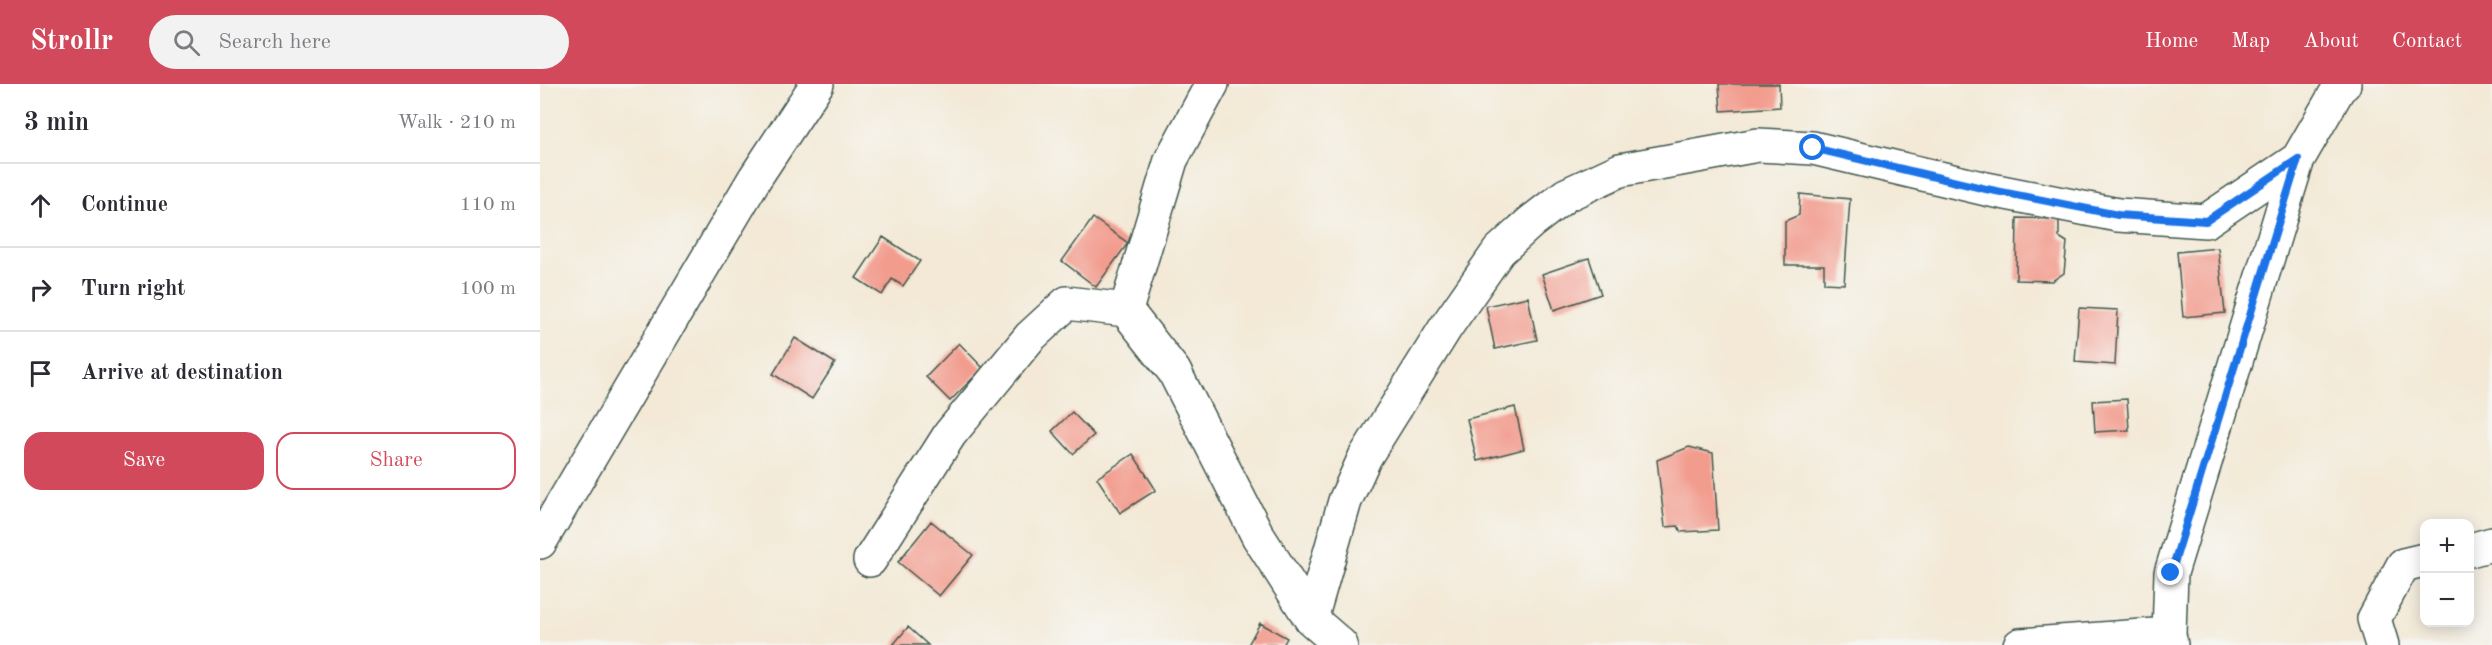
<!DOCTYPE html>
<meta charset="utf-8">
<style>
:root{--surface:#fff;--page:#f2f2f3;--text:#2b2b33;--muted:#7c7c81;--line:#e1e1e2;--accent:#d1495b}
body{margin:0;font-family:"Old Standard TT",serif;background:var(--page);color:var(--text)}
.controls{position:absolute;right:18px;bottom:18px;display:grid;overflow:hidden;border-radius:12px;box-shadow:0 3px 15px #0003}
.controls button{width:54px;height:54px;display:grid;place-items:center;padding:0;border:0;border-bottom:2px solid var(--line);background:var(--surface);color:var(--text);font:30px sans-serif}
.stop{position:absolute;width:18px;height:18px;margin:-14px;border:4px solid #1a73e8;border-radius:50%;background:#fff}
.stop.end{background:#1a73e8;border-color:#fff;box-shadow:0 2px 6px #0008}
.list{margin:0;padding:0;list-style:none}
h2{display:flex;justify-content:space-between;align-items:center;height:78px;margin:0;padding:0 24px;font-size:26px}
h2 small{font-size:20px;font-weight:400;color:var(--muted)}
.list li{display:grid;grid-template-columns:39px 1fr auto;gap:18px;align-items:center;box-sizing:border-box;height:84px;padding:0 24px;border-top:2px solid var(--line)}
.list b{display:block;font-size:22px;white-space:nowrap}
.list em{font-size:20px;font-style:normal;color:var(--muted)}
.actions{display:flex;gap:12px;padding:18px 24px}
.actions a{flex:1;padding:14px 0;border:2px solid var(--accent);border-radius:18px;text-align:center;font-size:21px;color:var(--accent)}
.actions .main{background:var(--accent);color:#fff}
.icon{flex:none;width:33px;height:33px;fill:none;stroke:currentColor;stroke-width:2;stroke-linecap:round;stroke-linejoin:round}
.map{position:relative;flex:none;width:1952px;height:561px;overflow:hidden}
header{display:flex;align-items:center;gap:36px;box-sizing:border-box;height:84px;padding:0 30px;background:var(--accent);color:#fff}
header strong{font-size:28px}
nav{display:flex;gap:33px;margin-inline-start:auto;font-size:21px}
.search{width:420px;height:54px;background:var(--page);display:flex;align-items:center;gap:15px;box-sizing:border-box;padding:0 21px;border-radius:33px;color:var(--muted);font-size:22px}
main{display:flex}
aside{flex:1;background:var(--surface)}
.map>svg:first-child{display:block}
.building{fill:#f29c8e}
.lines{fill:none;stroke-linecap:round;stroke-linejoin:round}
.minor-casing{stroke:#3f574c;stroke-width:36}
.minor{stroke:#fff;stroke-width:33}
.route{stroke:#1a73e8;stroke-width:8}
</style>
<header>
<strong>Strollr</strong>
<div class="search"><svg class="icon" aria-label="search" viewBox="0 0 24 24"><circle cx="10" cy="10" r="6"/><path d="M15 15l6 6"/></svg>Search here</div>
<nav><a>Home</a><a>Map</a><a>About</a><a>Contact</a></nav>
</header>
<main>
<aside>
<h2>3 min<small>Walk · 210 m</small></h2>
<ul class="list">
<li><svg class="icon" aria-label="ahead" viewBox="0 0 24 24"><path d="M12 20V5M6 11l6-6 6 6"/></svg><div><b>Continue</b></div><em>110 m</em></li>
<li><svg class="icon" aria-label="right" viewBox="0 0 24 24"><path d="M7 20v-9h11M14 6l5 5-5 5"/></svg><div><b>Turn right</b></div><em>100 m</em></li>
<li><svg class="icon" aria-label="arrive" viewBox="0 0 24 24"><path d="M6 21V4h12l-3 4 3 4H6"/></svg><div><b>Arrive at destination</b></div></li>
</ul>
<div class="actions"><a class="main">Save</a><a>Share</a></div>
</aside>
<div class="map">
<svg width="1952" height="561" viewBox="0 0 1952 561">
<rect width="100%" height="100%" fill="#f6f6f2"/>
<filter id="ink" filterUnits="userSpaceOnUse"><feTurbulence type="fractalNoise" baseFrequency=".0167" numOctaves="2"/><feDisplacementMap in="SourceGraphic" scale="12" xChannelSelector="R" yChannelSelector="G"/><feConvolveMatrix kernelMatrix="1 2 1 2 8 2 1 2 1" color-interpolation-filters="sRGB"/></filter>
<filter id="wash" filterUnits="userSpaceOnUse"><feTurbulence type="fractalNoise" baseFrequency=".008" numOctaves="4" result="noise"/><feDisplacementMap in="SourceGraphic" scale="24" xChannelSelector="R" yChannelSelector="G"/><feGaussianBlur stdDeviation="1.35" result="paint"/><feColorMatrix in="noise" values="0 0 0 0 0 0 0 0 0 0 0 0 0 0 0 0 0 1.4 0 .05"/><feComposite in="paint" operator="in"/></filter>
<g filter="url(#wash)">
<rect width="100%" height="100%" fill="#f3e9d6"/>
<g id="blocks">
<path class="building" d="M1179,0H1239L1240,23L1181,27Z
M1260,110L1310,115L1304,200L1284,199V181H1245V137L1259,131Z
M553,134L588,159L556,203L522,177Z
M1477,134L1519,135V153L1527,158L1524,189L1512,197L1476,196Z
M343,153L380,177L363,202L352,195L342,211L316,194Z
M1678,164L1685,229L1643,233L1637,168Z
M1049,174L1061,210L1014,226L1002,190Z
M988,213L997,256L955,265L946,222Z
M1539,224L1578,226L1575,281L1535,278Z
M255,254L295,279L272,315L233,290Z
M419,259L443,284L410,317L386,293Z
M1587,315L1589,346L1555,348L1553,317Z
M975,323L984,365L937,377L927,335Z
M532,328L554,351L533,370L512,347Z
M1149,363L1173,369L1178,446L1141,448L1138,442L1125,443L1117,376Z
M593,370L616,406L580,429L557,394Z
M391,437L433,471L399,512L358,478Z
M720,539L747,554L743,561H708Z
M368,543L388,561H353Z"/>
</g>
</g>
<g filter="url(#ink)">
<use href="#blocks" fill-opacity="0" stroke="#3f574c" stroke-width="1.5"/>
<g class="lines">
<defs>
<path id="minor" d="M586,226L631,76L672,0
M0,458L215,94L277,0
M1930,466L1952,460
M330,476L410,350L490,253L527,219L586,226L634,287L718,452L771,535L801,561
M771,535L805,417L825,373L906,243L959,167L991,138L1026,111L1080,86L1218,61L1273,64L1446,105L1578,131L1666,137L1758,75
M1480,561L1629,550
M1631,561L1629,550L1631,489L1758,75L1799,4L1804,0
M1842,561L1834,535L1863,481L1884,476"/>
</defs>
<use href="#minor" class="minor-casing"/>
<use href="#minor" class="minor"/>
</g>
</g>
<g class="lines" filter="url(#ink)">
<path class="route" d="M1273,64L1446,105L1578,131L1666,137L1758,75L1631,489"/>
</g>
</svg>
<div class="controls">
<button>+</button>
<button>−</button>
</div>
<div class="stop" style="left:1273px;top:64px"></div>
<div class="stop end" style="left:1631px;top:489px"></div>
</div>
</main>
